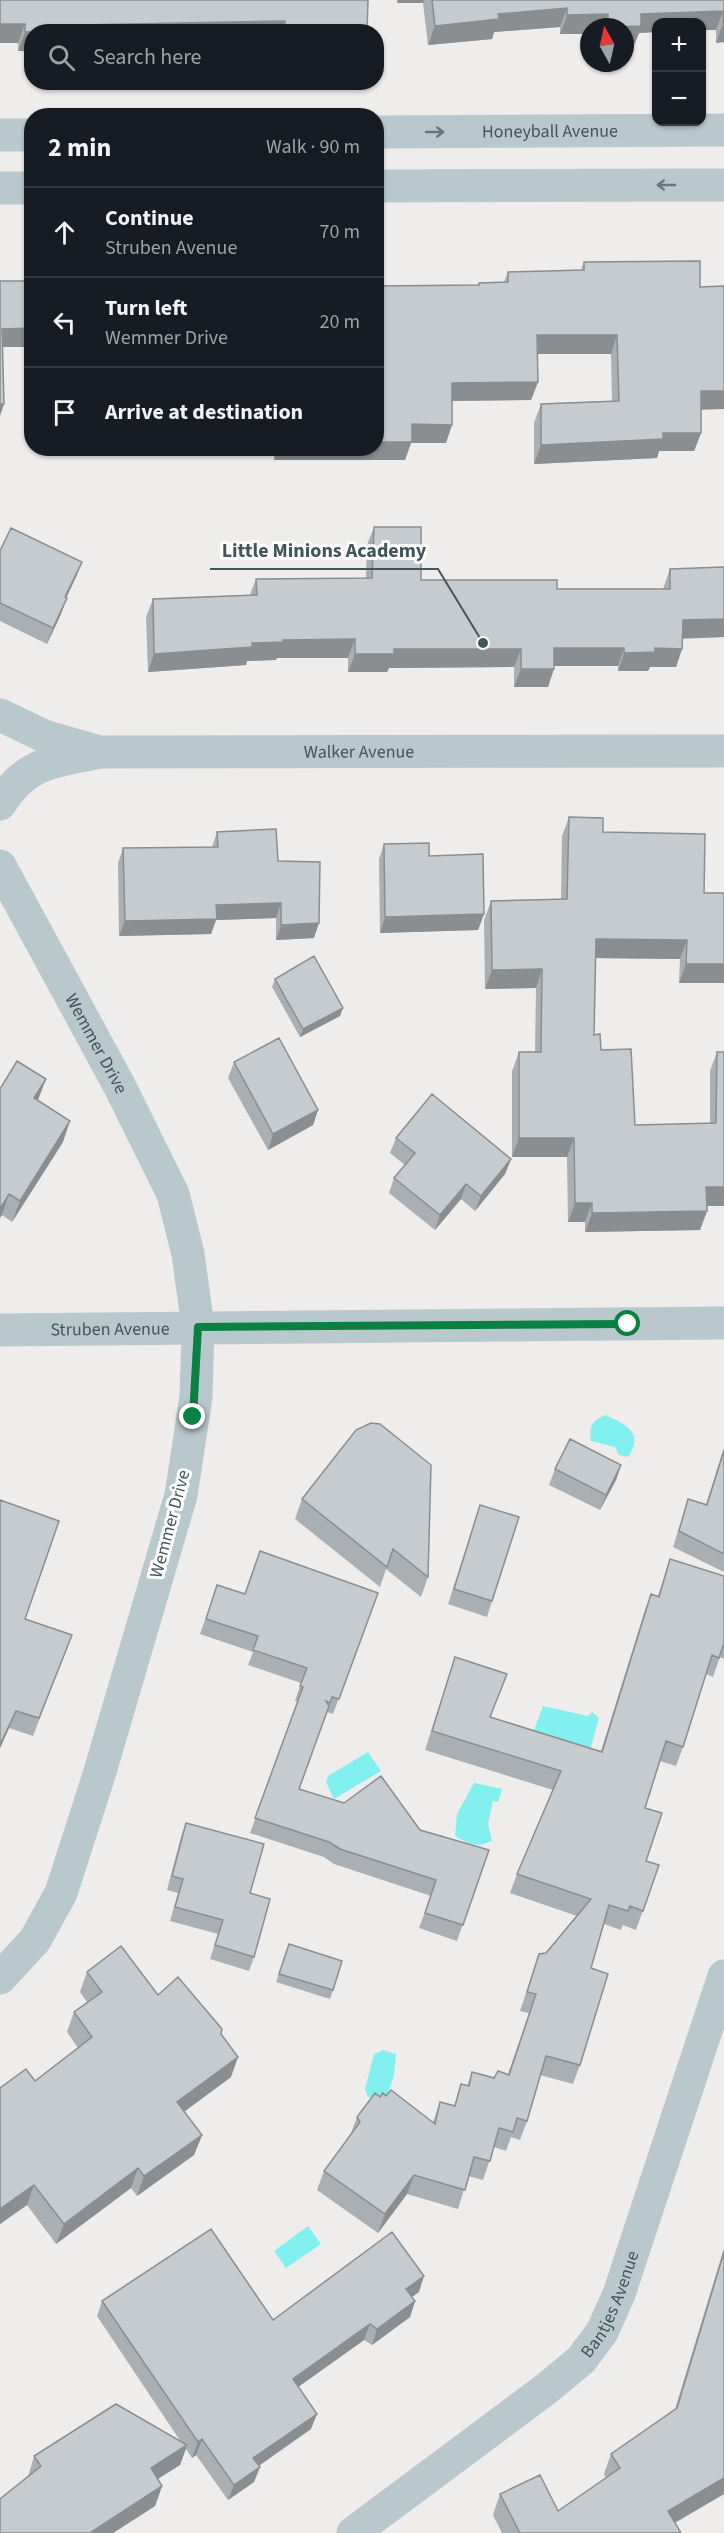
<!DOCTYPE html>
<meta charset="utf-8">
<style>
:root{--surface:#171b24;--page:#242831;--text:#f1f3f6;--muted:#9ea1a6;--line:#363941}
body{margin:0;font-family:"Source Sans 3",sans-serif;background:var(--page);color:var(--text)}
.controls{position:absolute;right:18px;top:18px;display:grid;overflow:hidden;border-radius:12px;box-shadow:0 2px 4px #0004}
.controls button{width:54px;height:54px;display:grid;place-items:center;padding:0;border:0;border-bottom:2px solid var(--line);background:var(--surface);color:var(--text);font:30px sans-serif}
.compass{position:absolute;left:580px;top:18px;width:54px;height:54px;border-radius:50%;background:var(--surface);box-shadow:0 2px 4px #0004;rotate:352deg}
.stop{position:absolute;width:18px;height:18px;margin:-14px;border:4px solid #0b8043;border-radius:50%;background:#fff}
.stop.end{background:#0b8043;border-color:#fff;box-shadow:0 2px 6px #0008}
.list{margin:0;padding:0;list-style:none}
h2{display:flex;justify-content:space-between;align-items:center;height:78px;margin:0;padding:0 24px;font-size:26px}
h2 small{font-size:20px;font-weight:400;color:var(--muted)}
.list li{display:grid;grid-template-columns:39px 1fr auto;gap:18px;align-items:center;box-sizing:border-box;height:90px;padding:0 24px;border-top:2px solid var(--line)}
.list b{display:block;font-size:22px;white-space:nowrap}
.list p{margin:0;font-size:20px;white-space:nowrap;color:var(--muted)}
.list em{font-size:20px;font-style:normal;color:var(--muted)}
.icon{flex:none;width:33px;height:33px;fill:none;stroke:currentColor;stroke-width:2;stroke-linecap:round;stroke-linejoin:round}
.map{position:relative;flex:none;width:724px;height:2533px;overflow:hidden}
.search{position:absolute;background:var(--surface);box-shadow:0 2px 4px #0004;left:24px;top:24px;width:360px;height:66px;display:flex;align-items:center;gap:15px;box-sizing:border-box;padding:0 21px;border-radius:24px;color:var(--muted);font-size:22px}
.panel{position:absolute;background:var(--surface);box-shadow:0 2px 4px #0004;left:24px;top:108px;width:360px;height:348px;border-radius:24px}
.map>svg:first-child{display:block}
.water{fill:#81f0ee}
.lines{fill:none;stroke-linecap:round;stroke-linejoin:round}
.minor{stroke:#b9c8cd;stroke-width:33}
.tertiary{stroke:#b9c8cd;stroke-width:33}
.wall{fill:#a9afb2}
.shaded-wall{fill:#8a8e91}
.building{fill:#c5cbcf;stroke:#8a8e91;stroke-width:1.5}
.oneway{stroke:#66787c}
.route{stroke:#0b8043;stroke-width:8}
.labels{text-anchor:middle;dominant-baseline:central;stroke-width:6;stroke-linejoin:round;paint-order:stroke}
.street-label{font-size:18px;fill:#43555a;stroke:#fff}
.leader{fill:none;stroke:#43555a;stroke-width:2}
.callout-dot{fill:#43555a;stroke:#fff;stroke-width:2}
.callout-label{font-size:20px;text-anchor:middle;font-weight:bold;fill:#43555a;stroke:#fff;stroke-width:6;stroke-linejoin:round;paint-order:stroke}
</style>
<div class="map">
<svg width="724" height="2533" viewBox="0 0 724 2533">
<rect width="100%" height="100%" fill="#efecec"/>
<path class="water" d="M605,1415C625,1424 645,1432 628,1457L619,1455L615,1447L591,1441C589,1426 591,1422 605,1415Z
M543,1706L588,1716L592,1712L599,1718L590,1751L533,1733Z
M368,1752L381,1771L334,1799L326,1782L328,1776Z
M474,1783L502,1789L498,1802L493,1801L488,1824L492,1841C476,1848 469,1844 455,1836L457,1814Z
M383,2050L396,2054L394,2075L386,2100L368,2097L365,2089L374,2054Z
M308,2226L321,2244L286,2268L274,2251Z"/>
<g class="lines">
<g class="minor">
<path id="s1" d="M0,715L44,736L100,752L724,751"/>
<path d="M0,804C25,763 52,762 95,753"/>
<path id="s2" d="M0,866L119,1085L173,1194L188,1254L198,1327L196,1397L181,1495L99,1775L61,1893L35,1940L0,1978"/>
<path id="s3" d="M0,1330L724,1323"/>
<path id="s4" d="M353,2533L546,2389L581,2360L602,2332L619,2294L724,1976"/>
</g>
<g class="tertiary">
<path id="s5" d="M376,132L724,130"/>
<path d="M0,135H32"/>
<path d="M376,186L724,185"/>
<path d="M0,188H32"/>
</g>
</g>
<path class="wall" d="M0,0H368L367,32H32V51H18V43Z
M397,0H724V42L716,43V30L657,22V32L639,33L634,45L625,27H589V34H560V27L494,32L492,39L428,45L423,3H397Z
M584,262L701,410V433L694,451H659L657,458L534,464V423L541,404L612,401L611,354H538V382L531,400L452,401L446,443H411L405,460H274V452H249V448H376L479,283L504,282L508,272L581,270Z
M374,527L421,580L557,589H663L670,569L724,567V637L683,638L682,649L676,667H650L648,671H618V666H554L548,687H514V667L389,668L387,672H348V658H277L276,660L247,661L246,665L148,672L146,617L153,599L250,595L256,579L366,578L367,545Z
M0,551L82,562L76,577L66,598L61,614L47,644L0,621Z
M569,817L603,832L704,893H724V983H679L680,959L595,958L594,1035L635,1125L710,1123V1071L717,1052H724L707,1211L700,1230L585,1232V1222H568L567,1157H512V1071L519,1052H535L536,988L485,989L484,920L491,901L561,899L562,836Z
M217,832L278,861L314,938L276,940V918L216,920L211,934L119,936L118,863L123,848L212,847Z
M384,844L429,856L484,914L478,930L380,933L379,859Z
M275,979L340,1016L300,1037L272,987Z
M234,1062L318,1110L313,1125L268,1150L228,1078Z
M38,1101L63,1142L12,1222L2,1215Z
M396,1138L511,1159L505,1174L475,1211L461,1199L435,1230L389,1193L394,1178L405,1165L390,1153Z
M356,1430L428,1577L421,1597L386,1569L380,1587L295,1519L302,1499Z
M724,1448V1572L673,1547L688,1499L706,1504Z
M621,1465L616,1480L600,1510L549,1485L555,1469Z
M0,1500L25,1619L72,1635L33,1736L9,1728L0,1748Z
M480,1505L492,1601L487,1617L448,1604Z
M670,1559L724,1576V1659L720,1657L713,1677L706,1674L683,1747L676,1766L660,1761L645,1808L646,1861L659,1865L636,1930L623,1925L621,1930L604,1924L591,1968L580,2065L573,2084L540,2075L527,2121L520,2140L511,2137L506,2151L494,2147L483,2180L468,2176L458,2209L407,2194L378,2233L317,2190L324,2171L350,2136L357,2117L380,2097L386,2096L433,2122L440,2102L454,2106L461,2084L467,2086L472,2072L494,2078L508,2074L529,2013L520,2011L539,1954L546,1953L577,1916L510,1893L517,1874L553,1790L425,1750L455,1657L491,1718L601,1751L644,1613L651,1594L658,1596Z
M378,1593L333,1714L327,1712L299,1789L420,1830L489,1850L457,1941L419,1928L431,1896L334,1864L324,1857L250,1833L298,1702L295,1701L301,1683L248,1665L253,1652L200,1634L212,1600L244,1594Z
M186,1823L250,1893L254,1957L249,1971L210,1959L218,1934L170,1921L178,1893L167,1890L181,1837Z
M289,1944L333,1990L330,1999L276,1982Z
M87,1972L158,1995L221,2034L231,2077L184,2112L202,2135L194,2155L137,2196L131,2188L56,2244L27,2205L0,2224V2088L35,2081L78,2048L67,2032L74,2012L87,2002L80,1992Z
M724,2248V2494L675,2523L681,2533H502L493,2515L500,2494L558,2511L606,2478L604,2474L611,2454L675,2409Z
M419,2292L412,2297L415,2301L410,2317L372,2345L364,2340L298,2387L311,2429L259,2466L260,2467L254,2482L228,2500L196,2455L192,2458L186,2449L180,2465L158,2479L162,2486L155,2506L113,2533H0L28,2477L34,2456L181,2442L97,2316L102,2301L273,2320Z"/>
<path class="shaded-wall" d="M398,0H424L423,3H397Z
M567,8L560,27L494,32L492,39L428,45L435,26L498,14Z
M723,11L716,30H702V22H657V32L639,33L634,45H625V27H608L641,14Z
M608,14L603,27H589V34H560L567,15Z
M285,21L281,32H69L81,25Z
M723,23H724V42L716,43Z
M0,24H25L18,43H0Z
M25,32H32V51H18Z
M32,328V347H0L2,329Z
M537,335H617L611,354H531Z
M538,382L531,400L445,401L452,383Z
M701,391H724V409L694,410Z
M0,404H4L0,416Z
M412,424L452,425L446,443H411L405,460H274L278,448H376V442Z
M663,433H701L694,451H659L657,458L534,464L541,445Z
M250,448H275L274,452H249Z
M82,562L76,577L59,613L65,597Z
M67,598L61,614L47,644L53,628Z
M724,619V637L676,639L683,620Z
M355,639L348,658H277L276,660L247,661L246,665L148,672L154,654L283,640Z
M554,648H624L618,666H547Z
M655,648L682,649L676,667H650L648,671H618L624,653Z
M394,649H521L514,667L389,668L387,672H348L355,654Z
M521,669H554L548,687H514Z
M281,903L276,918L216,920L211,934L119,936L125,921L216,905Z
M484,914L478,930L380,933L385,917Z
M319,923L314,938L276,940L281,925Z
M596,939L687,940L680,959L589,958Z
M686,964H724V983H679Z
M542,969L536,988L485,989L492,970Z
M343,1008L340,1016L300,1037L303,1029Z
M46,1079L38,1100L26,1119L34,1098Z
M318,1110L313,1125L268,1150L273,1134Z
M70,1121L63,1142L12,1222L20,1201Z
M519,1138H574L567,1157H512Z
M511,1159L505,1174L475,1211L481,1196Z
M466,1184L461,1199L435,1230L440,1215Z
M706,1187H724V1206H699Z
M9,1194L2,1215L0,1218V1209Z
M575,1203H592L585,1222H568Z
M707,1211L700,1230L585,1232L592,1213Z
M621,1465L616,1480L600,1510L606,1495Z
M16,1711L9,1728L0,1748V1745Z
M238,2057L231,2077L170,2122L177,2102Z
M202,2135L194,2155L137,2196L144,2176Z
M138,2168L131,2188L56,2244L64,2224Z
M414,2175L407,2194L378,2233L385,2214Z
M34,2185L27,2205L0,2224V2209Z
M424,2276L419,2292L401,2304L406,2289Z
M415,2301L410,2317L372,2345L377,2329Z
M370,2324L364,2340L287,2395L293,2379Z
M317,2414L311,2429L248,2473L253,2458Z
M202,2439L196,2455L192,2458L198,2442Z
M187,2445L180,2465L143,2488L151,2468Z
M260,2467L254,2482L228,2500L234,2485Z
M724,2478V2494L660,2531L668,2511Z
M162,2486L155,2506L113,2533H90Z"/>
<path class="building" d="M0,0H368L367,32H285V21L81,25V31L25,32V24H0Z
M432,0H724V23H723V11L641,14V26L608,27V14L567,15V8L498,14L499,19L435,26Z
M700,261V287L724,286V391H701V433H663V439L541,445V404L619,401L617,335H537L538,382L452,383V425L412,424V442H376V286L479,285V283L508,282V272L584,270V262Z
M0,281H32V328L2,329L4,404H0Z
M374,527H421V580H557V589H670V569L724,567V619L683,620L682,649L655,648V652L624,653V648H554V669H521V649H394V654H355V639L283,640V642L252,643V647L154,654L153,599L257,595L256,579L372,578Z
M11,528L82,562L65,597L67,598L53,628L0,603V551Z
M569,817L603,818V832L705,834L704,893H724V964H686L687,940L596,939L594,1035L600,1034L601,1050L631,1049L635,1125L716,1123L717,1052H724V1187H706L707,1211L592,1213V1203H575L574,1138H519V1052H541L542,969L492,970L491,901L567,899Z
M276,829L278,861L320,862L319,923L281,925V903L216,905L217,919L125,921L123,848L218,847L217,832Z
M429,843V856L483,854L484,914L385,917L384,844Z
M314,956L343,1008L303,1029L275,979Z
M279,1038L318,1110L273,1134L234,1062Z
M17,1061L46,1079L34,1098L70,1121L20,1201L9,1194L0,1209V1089Z
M432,1094L511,1159L481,1196L466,1184L440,1215L394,1178L415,1153L396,1138Z
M371,1423L380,1424L431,1465L428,1577L393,1549L387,1567L302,1499L356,1430Z
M570,1439L621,1465L606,1495L555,1469Z
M724,1450V1554L679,1531L688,1499L707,1505Z
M0,1500L59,1521L25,1619L72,1635L39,1718L16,1711L0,1745Z
M480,1505L519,1517L492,1601L454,1589Z
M260,1551L378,1593L339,1699L332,1697L330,1703L326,1701L329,1706L299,1789L344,1803L381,1776L420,1830L489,1850L463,1925L425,1913L436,1880L340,1849L329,1842L255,1818L303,1687L300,1686L307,1668L253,1650L258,1636L206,1619L217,1585L245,1594Z
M670,1559L724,1576V1643L719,1658L712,1655L683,1747L666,1741L645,1808L662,1813L646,1861L659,1865L643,1911L630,1906L628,1911L609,1905L591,1968L608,1974L580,2065L546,2056L527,2121L517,2118L513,2132L499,2128L490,2161L474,2157L465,2190L414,2175L385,2214L324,2171L360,2122L357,2117L375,2093L380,2097L383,2093L386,2096L391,2090L435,2124L440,2102L455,2106L461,2084L469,2086L472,2072L494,2078L498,2071L509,2075L536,1994L527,1992L539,1954L546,1953L591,1899L517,1874L561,1771L432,1731L455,1657L507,1674L490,1717L602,1752L651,1594L659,1597Z
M186,1823L264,1844L250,1893L270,1899L254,1957L215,1945L223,1920L175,1907L183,1879L172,1876Z
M289,1944L342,1961L333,1990L279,1974Z
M121,1946L158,1995L178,1977L222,2029L221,2034L238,2057L177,2102L202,2135L144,2176L138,2168L64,2224L34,2185L0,2209V2088L26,2069L35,2081L92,2037L74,2012L102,1992L87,1972Z
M211,2229L273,2320L392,2232L424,2276L406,2289L415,2301L377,2329L370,2324L293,2379L317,2414L253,2458L260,2467L234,2485L202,2439L198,2442L102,2301Z
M724,2252V2478L668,2511L681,2533H520L500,2494L540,2475L558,2511L620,2468L611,2454L677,2408Z
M116,2404L187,2445L151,2468L162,2486L90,2533H0V2499L41,2466L34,2456Z"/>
<defs><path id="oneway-shaft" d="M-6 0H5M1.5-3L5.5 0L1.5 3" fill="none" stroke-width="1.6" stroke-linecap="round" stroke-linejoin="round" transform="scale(1.5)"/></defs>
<g class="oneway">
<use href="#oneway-shaft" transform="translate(435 132)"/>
<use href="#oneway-shaft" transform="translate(666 185) rotate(-180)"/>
</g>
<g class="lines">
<path class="route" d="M193,1417L198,1327L628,1324"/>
</g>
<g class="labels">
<g class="street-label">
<text stroke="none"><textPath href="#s5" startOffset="174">Honeyball Avenue</textPath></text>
<text stroke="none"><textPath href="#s1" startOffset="366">Walker Avenue</textPath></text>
<text stroke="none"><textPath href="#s2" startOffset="202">Wemmer Drive</textPath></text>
<text stroke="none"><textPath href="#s3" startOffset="110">Struben Avenue</textPath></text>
<text transform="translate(170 1524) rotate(-75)">Wemmer Drive</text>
<text stroke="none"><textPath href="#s4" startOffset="350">Bantjes Avenue</textPath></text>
</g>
</g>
<path class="leader" d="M483 643L438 569H210"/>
<circle class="callout-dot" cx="483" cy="643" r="6"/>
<g class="callout-label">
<text x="324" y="557">Little Minions Academy</text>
</g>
</svg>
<div class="controls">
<button>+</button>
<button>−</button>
</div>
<svg class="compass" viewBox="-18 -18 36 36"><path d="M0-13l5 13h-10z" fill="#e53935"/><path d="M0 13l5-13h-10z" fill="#9ea1a6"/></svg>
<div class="stop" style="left:628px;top:1324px"></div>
<div class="stop end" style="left:193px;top:1417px"></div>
<div class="search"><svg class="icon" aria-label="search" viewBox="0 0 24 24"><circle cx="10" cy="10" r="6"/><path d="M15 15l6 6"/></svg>Search here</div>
<section class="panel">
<h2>2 min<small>Walk · 90 m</small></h2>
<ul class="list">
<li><svg class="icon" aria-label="ahead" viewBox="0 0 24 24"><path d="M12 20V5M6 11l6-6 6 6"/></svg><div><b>Continue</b><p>Struben Avenue</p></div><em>70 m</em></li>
<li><svg class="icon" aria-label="left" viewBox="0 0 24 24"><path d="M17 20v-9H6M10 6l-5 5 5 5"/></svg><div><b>Turn left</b><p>Wemmer Drive</p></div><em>20 m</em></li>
<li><svg class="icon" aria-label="arrive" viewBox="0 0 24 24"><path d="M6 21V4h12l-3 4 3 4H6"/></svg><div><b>Arrive at destination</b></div></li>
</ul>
</section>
</div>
